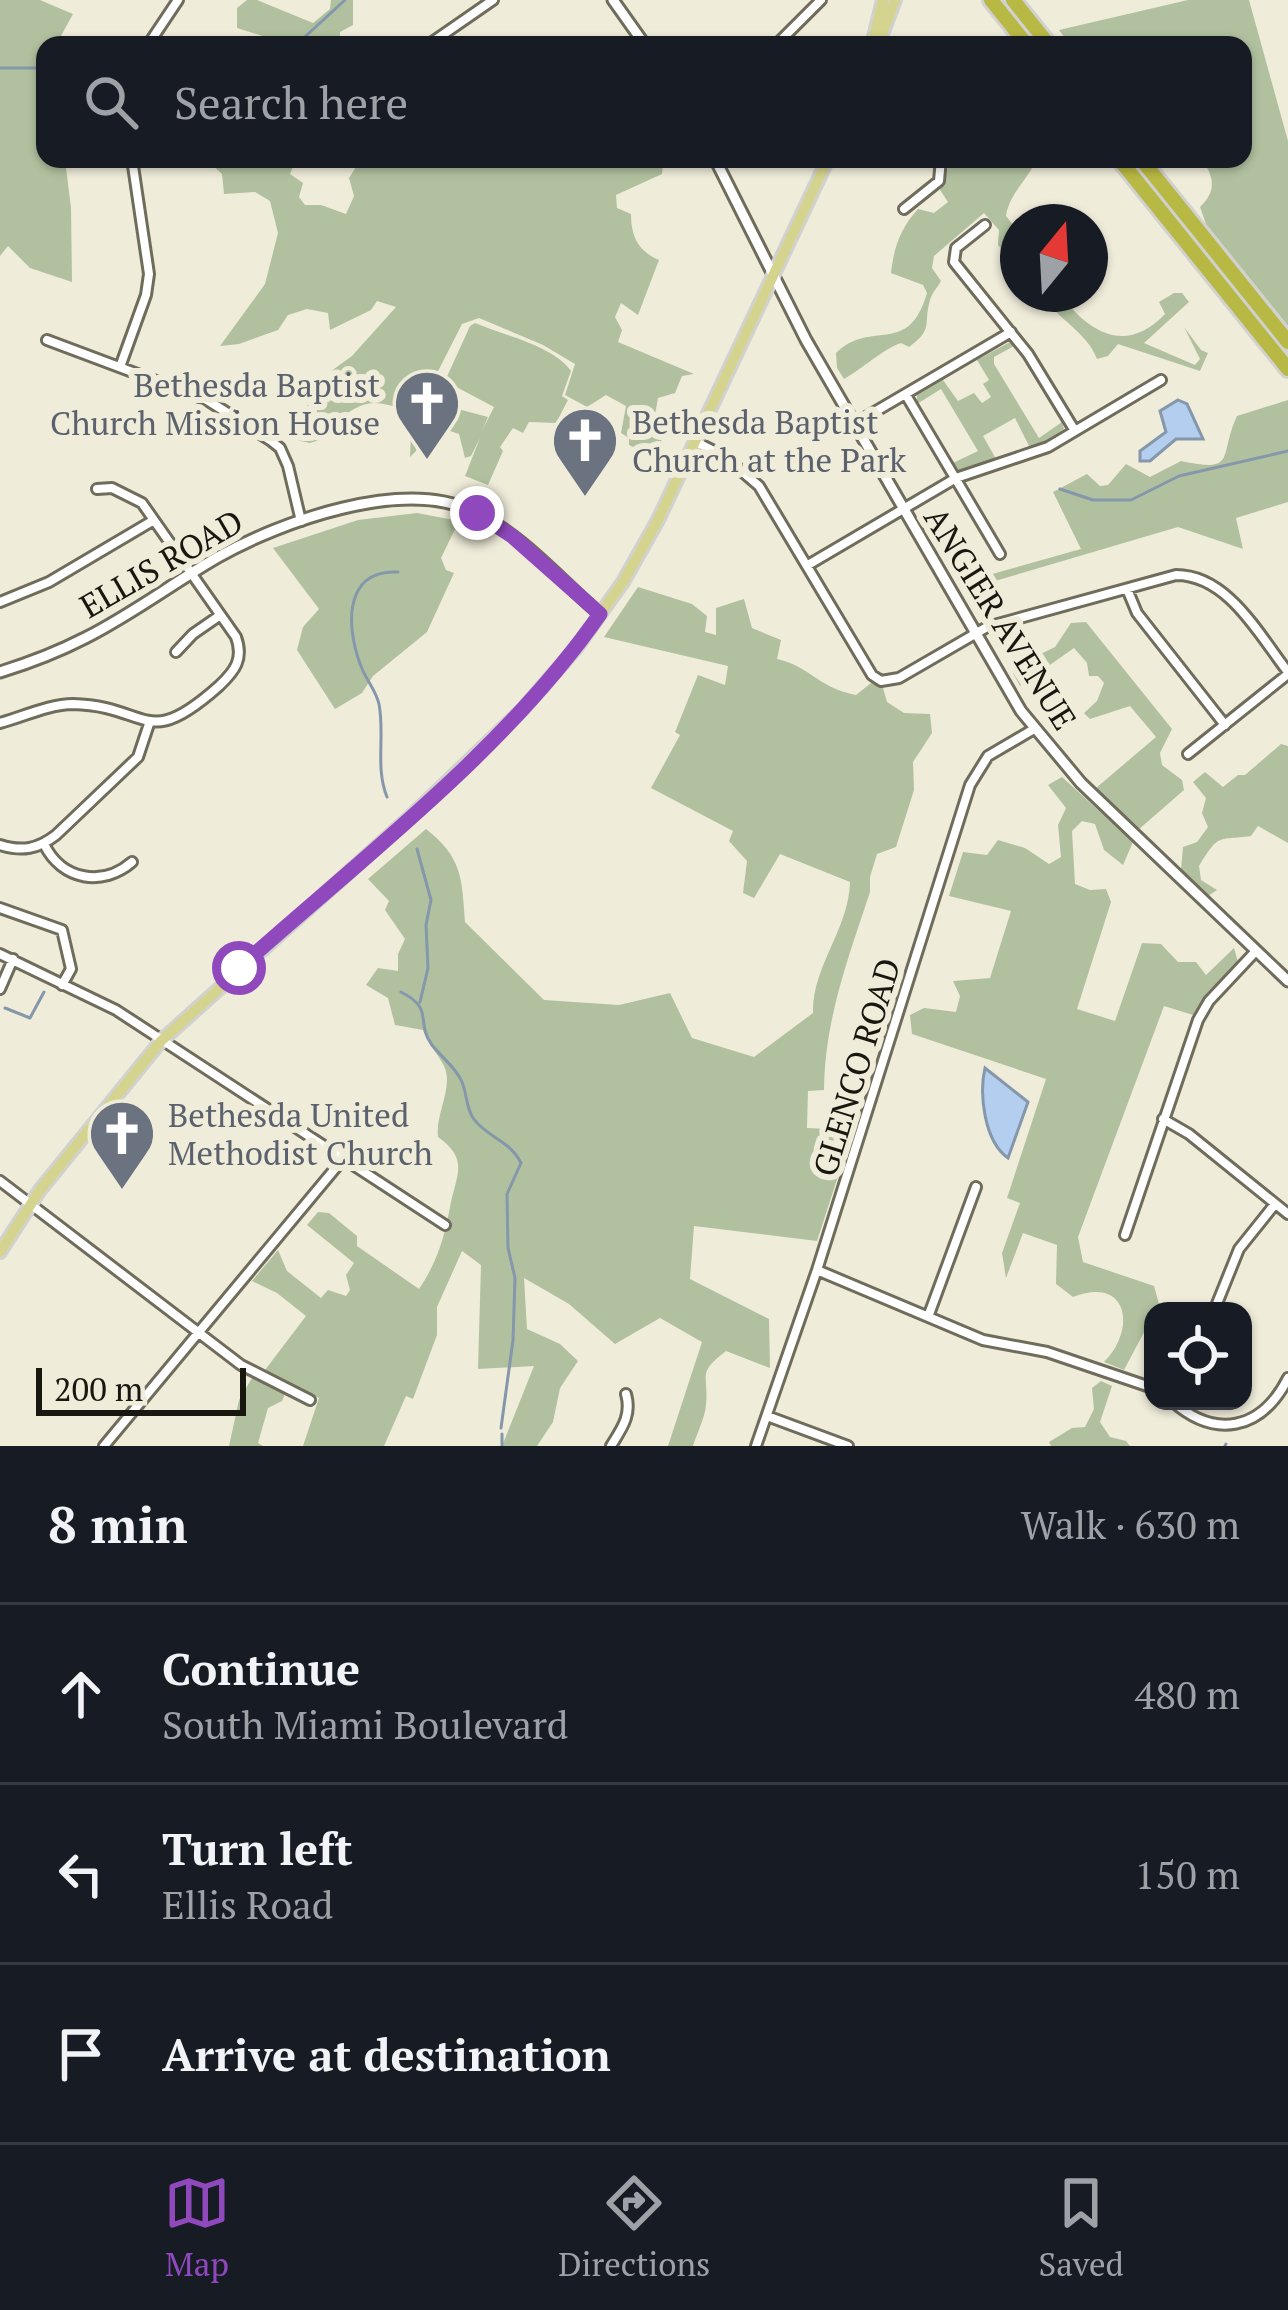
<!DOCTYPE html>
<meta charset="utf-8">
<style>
:root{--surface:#171b24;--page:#242831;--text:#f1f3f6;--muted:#9ea1a6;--line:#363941;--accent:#8f49bd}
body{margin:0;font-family:"PT Serif",serif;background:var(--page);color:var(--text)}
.controls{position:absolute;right:36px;bottom:36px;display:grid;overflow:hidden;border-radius:24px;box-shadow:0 3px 9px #0004}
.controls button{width:108px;height:108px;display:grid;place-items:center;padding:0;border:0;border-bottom:3px solid var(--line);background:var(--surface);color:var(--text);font:60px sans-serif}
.compass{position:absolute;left:1000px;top:204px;width:108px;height:108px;border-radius:50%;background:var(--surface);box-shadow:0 3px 9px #0004;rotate:18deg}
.scale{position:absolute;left:36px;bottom:30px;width:210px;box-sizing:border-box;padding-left:12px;border:6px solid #181710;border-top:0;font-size:33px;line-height:42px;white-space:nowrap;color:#181710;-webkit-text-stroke:9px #f0ecda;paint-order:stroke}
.stop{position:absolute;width:36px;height:36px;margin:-27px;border:9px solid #8f49bd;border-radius:50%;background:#fff}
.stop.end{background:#8f49bd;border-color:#fff;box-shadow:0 3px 12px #0008}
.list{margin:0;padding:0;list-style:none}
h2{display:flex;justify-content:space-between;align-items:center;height:156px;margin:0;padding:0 48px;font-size:51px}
h2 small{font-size:39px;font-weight:400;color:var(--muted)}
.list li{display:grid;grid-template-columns:78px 1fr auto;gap:36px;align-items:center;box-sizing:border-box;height:180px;padding:0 48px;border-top:3px solid var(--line)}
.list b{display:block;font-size:45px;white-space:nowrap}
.list p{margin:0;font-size:39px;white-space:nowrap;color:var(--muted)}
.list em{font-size:39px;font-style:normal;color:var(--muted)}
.icon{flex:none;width:66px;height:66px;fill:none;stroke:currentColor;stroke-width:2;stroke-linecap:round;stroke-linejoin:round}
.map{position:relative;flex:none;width:1288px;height:1446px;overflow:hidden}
.search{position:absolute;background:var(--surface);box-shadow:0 3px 9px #0004;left:36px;right:36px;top:36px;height:132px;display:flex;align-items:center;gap:30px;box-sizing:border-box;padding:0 42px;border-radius:24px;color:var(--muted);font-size:45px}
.sheet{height:696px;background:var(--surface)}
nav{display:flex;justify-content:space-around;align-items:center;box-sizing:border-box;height:168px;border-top:3px solid var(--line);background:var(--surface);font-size:33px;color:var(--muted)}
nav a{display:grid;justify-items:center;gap:6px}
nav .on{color:var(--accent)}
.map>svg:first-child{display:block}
.green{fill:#b1c19f}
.water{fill:#b3ceee;stroke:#8497ab;stroke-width:3}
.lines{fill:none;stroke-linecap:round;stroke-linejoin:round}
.stream{stroke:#8497ab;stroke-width:3}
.street-casing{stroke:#706c5c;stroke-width:14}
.secondary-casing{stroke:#706c5c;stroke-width:15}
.primary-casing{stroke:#d1d1cf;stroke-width:16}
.highway-casing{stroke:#d1d1cf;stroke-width:20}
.street{stroke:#fff;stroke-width:8}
.secondary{stroke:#fff;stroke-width:9}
.primary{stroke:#d4d48f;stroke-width:10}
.highway{stroke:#b8b844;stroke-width:14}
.route{stroke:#8f49bd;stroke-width:15}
.labels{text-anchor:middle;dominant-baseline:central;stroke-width:12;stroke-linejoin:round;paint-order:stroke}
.worship-label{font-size:33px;fill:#5b616d;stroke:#f0ecda;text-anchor:start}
.street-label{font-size:33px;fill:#181710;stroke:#f0ecda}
</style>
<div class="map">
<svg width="1288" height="1446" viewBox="0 0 1288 1446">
<rect width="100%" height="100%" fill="#f0ecda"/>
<path class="green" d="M0,0H40L73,14L56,45H45V159H65L71,208L72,282L30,268L8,246L0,256Z
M247,0H257L313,23L330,9L331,0H353V25L340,32V45H269V38L237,28V8Z
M1188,0H1249L1288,141V326L1206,224L1200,207C1217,190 1214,178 1202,159H1243V45H1070L1059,30Z
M206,159H296L290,174L303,183L299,197L305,205H321L346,214L354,196L349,178L361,159H640L646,164L663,165L662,174L616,195L617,208L631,214C631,236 638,251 659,260L638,315L621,303L615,317L622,330L618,342L694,374L682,376L675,393L658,398L654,421L665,427L660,446L649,455L629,445V438L621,433L626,406L606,395L587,407L565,395L575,364L543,345L479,318L462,324L427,393L454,408L488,417L482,431L494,407L445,381L470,326L475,323C503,335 554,346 571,371L562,396L568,400L556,423L529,422L523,433L513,428L500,447L503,451L488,485L465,476L480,438L471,456L465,458L459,434L424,422L416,451L410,457L412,411C378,403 371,396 342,417L340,433L310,443L292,439L290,429L334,369L352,356L396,307L377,301L371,310L330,330L328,313L307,309L288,315L278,330L239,344L220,346L265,284L278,233L270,201L255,192L224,194L222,174Z
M951,159L1036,160C1027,181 1009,194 1006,216L1018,231V266L998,245L999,230L984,213L934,256L932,268L941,281C937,288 932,293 930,300C923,324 934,329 909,347L901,343C883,349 862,369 844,379L837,368L836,353C872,318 908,358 927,293L923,285L891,273C894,247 900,229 918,209L934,213L948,202L940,190Z
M1174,293H1182L1189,302L1144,343L1195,365L1200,359L1184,327L1201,350L1208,353L1200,371L1118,344L1108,356L1097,359C1087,332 1057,319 1041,294H1060C1089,333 1126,355 1165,314L1159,302Z
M1010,342L1014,346L994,357V364L1039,438L1062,422L1064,429L1031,450L1015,418L983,436L996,459L959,470L953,463L978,451L941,389L917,404V395L943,380L958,401L974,393L982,403L991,397L983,384L989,380L977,360Z
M1288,400V502L1236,518L1243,549L1178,527L968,589L964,582L1081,549L1053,492L1087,474L1100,486L1108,485L1126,464L1150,477L1181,461C1238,473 1218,457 1237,416Z
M417,513L459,521L441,558L446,570L454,573L427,632L373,676L362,693L335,709L297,650L303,627L319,609L273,548L358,520Z
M638,587L692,604L707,616L705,632L716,635V608L744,599L752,628L781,640L777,659C809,666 819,688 856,695L871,683L883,688L887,702L904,713L930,714L932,733L913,762L914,790L896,847L877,854L870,877V892C848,959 825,1018 824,1090L808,1091L807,1128L853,1130L817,1241L694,1226L690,1279L769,1319L770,1368L726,1351C696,1374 709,1374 706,1405C705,1418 697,1433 693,1446H668L702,1342L660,1318L615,1344L569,1304L524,1278L527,1329L560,1344L578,1361L560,1388L553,1422L537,1446H502L534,1366L478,1369L481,1265L462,1251L437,1307V1335L413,1399L406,1396L384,1446H303L319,1398L262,1374L306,1316L277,1293L252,1281L278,1250L287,1271L321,1298L328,1290L346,1296L350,1290L346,1275L354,1263L307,1225L318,1212L329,1213L357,1236V1246L419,1289C437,1262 444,1239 450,1207C456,1175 470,1160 438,1137C435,1114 454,1087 444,1066C438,1054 428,1044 423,1030L395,1025L388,998L366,985L378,968L398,971V954L405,939L385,910L389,901L368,879L426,829C462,857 462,878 465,922L544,1000L619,1005L670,993L692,1038L754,1057L813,1013C812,966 849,929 850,882L780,854L754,898L743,893L747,861L729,841L733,831L651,788L680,735L675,732L698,675L725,685L728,666L604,637Z
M1086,622L1172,729L1160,753L1162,765L1182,780L1184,790L1138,830L1096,788L1156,737L1130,706L1090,719L1084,713L1097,701L1104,683L1098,676H1089L1087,663L1074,648L1020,686L1013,673L1022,663L1055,647L1071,623Z
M1281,744L1288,746V843L1258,826L1251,836C1217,841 1220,832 1199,866L1201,880L1217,890L1208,896L1181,870L1183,847L1197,842L1208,827L1202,813L1206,798L1193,782L1205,772L1223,787L1238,775H1245Z
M1062,777L1133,842L1123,865L1104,850L1095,824L1082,821L1072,831L1075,884L1090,890L1106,889L1111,902L1077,1009L1115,1021L1142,943L1161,944L1178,962H1196L1206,975L1234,948L1238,962L1207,993L1193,1015L1164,1006L1078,1237L1083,1262L1154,1286L1159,1304L1124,1370L1104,1362C1137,1329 1128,1275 1073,1297L1056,1284L1057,1245L1023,1233L1006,1278L1002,1253L1020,1203L1007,1198L1046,1079L912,1034L910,1015L924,1008L956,1012L960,996L953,981L990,978L1011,911L949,896L963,852L987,855L998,840L1025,848L1049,864L1061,857L1058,825L1066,808L1048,785Z
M252,1378L285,1394L282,1401L268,1408L258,1443L263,1446H229L239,1400Z
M1101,1381L1112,1386L1100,1422L1110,1437L1126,1441L1130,1446H1051L1049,1442L1072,1428L1085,1427L1094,1409L1092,1388Z"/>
<path class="water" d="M1178,400L1187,404L1203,439H1176L1150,461H1140V451L1166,432L1160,411Z
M985,1068L1028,1102L1008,1158C984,1141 979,1094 985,1068Z"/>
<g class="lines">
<path class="stream" d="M296,45L345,0
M0,68H45
M1060,489L1093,500H1131L1179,476L1288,451
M387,797C375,768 385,735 379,704C376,691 368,682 363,671C346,632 341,569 398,572
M417,849L431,900L426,925L428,968L420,1002
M401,992C435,1009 415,1022 432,1045C442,1058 455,1066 462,1082C467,1094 466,1107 473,1118C486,1137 510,1140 521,1163L507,1194L508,1248L515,1278L513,1340L501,1428
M5,1008L30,1018L44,992
M502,1434V1446
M1225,1446L1226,1444"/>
<defs>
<path id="street" d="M148,45L178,0
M428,45L493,0
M776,45L821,0
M904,209L939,181L941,159
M985,225L956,248L954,262L1028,354L1075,431
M47,340L207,400L270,440L280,448L288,466L301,521
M120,367L146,295L149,274L132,159
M906,395L1000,554
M854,424L1011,332
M696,442L724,456L759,486L872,675L881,681L899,678L987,627L1176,575C1228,575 1259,635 1288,672
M808,565L956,478L1048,447L1161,380
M1127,589L1137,613L1225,725
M0,602L49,582L154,520
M176,652L193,634L219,616
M0,723C22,717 50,704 73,704C150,706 145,752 219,686C235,671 244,659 236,637L142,503L112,488L97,489
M1188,754L1288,674
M44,844C62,881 103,887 132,862
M0,845C22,852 38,849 56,835L138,757L150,721
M0,908L62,930L71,969L62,985
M0,954L116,1010L445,1225
M0,989L13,959
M1163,1119L1189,1134L1288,1214
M0,1181L241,1365L310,1400
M1125,1235L1198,1020L1209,1001L1255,952
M817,1270L983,1340L1047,1352L1153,1388
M1214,1311L1239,1249L1275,1204
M928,1317L976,1187
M1172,1401C1215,1439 1261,1431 1288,1378
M767,1416L848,1446
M104,1446L343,1159
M611,1446C622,1428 632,1415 626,1394
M756,1446L817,1270L970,785L988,756L1034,729"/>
<path id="secondary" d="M613,0L645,45
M715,159L806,340L1021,711L1081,783L1288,981
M0,672C29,663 58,652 85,638C131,615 173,583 218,557C282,521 402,478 472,511C522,534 559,579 600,614"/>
<path id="primary" d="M872,45L883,0
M878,45L895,0
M0,1252L40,1190L161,1041L408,819L522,710L577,647L623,582L658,520L828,159"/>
<path id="highway" d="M991,0L1027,45
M1013,0L1049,45
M1119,159L1288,369
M1141,159L1288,342"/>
</defs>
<use href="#street" class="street-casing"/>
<use href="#secondary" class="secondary-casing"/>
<use href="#primary" class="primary-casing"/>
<use href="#highway" class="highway-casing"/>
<use href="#street" class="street"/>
<use href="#secondary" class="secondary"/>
<use href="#primary" class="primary"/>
<use href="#highway" class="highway"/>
</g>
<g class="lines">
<path class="route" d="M239,968C362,858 505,750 600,614L512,536L477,513"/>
</g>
<defs>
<symbol id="church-pin" viewBox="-11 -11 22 30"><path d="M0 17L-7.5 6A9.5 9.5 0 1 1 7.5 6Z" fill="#6b7280" stroke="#f0ecda"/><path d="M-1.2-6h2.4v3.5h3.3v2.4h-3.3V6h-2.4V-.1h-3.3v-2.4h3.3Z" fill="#fff"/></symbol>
</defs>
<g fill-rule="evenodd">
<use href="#church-pin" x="389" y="365" width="76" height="104"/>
<use href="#church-pin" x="547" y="402" width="76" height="104"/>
<use href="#church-pin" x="84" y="1095" width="76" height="104"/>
</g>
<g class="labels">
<g class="worship-label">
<text x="380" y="384" text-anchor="end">Bethesda Baptist<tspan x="380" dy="38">Church Mission House</tspan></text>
<text x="632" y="421">Bethesda Baptist<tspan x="632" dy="38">Church at the Park</tspan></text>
<text x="168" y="1114">Bethesda United<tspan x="168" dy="38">Methodist Church</tspan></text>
</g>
<g class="street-label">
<text transform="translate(161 563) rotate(-30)">ELLIS ROAD</text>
<text transform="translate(1001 618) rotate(58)">ANGIER AVENUE</text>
<text transform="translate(856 1067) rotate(-73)">GLENCO ROAD</text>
</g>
</g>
</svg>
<div class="controls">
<button><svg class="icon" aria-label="locate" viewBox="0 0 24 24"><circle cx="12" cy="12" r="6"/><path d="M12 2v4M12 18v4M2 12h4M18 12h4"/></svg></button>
</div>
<svg class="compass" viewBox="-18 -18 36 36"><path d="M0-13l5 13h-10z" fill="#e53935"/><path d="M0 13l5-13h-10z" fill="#9ea1a6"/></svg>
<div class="scale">200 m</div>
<div class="stop" style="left:239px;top:968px"></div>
<div class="stop end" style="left:477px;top:513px"></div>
<div class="search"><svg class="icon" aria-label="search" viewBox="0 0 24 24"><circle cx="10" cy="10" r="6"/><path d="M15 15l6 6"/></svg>Search here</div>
</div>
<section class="sheet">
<h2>8 min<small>Walk · 630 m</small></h2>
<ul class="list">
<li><svg class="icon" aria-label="ahead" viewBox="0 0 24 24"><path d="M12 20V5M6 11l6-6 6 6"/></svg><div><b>Continue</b><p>South Miami Boulevard</p></div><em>480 m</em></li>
<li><svg class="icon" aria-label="left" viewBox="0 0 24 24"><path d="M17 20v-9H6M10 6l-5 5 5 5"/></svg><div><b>Turn left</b><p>Ellis Road</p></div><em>150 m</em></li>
<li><svg class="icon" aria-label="arrive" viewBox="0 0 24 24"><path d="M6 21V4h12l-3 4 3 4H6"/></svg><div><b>Arrive at destination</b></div></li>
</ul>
</section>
<nav>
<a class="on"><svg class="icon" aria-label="map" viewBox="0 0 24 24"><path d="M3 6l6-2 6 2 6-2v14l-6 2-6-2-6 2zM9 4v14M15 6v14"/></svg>Map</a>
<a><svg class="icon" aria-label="directions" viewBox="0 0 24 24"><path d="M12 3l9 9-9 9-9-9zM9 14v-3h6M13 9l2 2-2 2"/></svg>Directions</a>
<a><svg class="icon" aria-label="saved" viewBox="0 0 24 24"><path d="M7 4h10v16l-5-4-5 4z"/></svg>Saved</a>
</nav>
